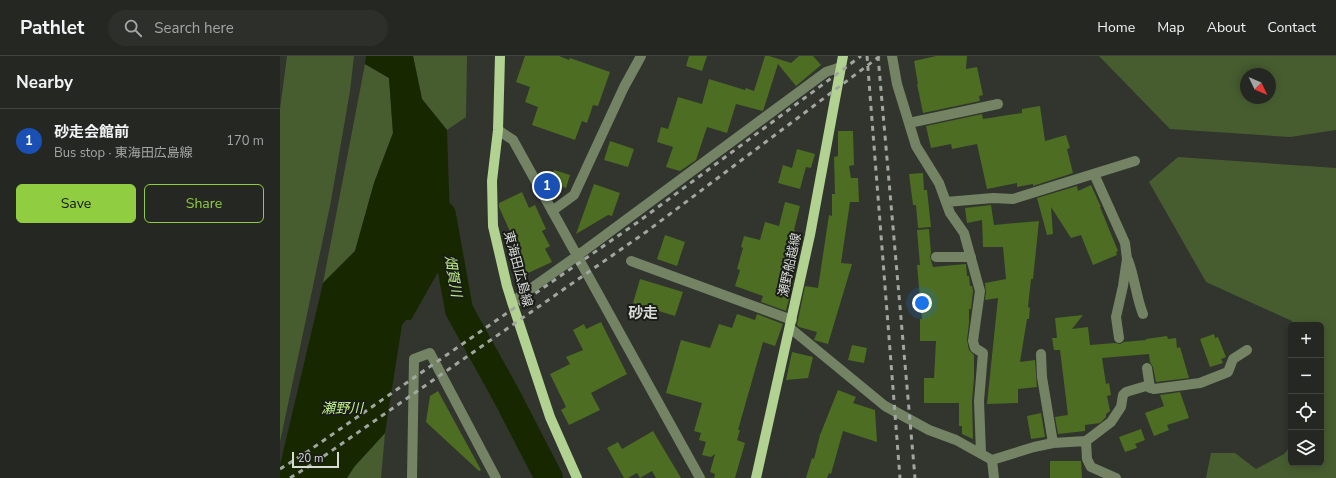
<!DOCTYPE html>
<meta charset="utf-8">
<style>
:root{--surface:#252822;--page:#2d302a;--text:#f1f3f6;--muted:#a3a6a5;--line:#424440;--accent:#90cd41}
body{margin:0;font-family:"Nunito Sans","Noto Sans JP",sans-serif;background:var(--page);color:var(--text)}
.controls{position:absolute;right:12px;bottom:12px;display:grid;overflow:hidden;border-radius:6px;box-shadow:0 2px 10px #0003}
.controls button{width:36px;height:36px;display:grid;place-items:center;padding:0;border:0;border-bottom:1px solid var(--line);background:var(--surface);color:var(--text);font:20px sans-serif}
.compass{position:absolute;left:960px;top:12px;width:36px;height:36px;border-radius:50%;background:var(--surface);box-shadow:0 2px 10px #0003;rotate:134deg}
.scale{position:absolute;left:12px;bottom:10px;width:47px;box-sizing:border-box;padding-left:4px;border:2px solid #d8dbd6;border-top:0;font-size:11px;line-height:14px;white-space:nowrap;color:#d8dbd6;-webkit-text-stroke:3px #1a1c18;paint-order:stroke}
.you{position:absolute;left:642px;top:247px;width:14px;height:14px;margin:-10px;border:3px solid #fff;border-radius:50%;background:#1a73e8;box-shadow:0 0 0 6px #1a73e833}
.badge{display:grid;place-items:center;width:26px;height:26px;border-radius:50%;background:var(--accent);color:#fff;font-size:13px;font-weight:700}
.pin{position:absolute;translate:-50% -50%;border:2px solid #fff;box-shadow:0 1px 4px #0006}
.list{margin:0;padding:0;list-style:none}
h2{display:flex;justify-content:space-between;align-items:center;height:52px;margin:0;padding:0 16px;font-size:17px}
h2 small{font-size:13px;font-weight:400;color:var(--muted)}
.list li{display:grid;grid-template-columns:26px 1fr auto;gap:12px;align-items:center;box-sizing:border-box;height:64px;padding:0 16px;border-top:1px solid var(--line)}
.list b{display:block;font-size:15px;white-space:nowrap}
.list p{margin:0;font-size:13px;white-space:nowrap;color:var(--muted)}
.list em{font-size:13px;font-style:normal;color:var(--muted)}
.actions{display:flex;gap:8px;padding:12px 16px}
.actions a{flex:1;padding:9px 0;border:1px solid var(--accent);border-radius:6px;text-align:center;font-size:14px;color:var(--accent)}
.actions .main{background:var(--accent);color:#111}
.icon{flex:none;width:22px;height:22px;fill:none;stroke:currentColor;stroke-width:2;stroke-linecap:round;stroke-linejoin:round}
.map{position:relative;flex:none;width:1056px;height:422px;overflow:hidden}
header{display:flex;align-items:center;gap:24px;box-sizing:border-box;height:56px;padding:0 20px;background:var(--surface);border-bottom:1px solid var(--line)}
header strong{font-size:19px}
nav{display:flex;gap:22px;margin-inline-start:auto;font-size:14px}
.search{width:280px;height:36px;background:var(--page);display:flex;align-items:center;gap:10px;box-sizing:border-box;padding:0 14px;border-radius:22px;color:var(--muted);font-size:15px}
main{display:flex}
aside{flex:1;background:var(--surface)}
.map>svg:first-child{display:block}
.green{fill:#475d30;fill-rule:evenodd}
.water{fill:#172801}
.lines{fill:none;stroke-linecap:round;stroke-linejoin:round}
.river{stroke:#172801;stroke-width:28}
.building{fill:#4c6d22}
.minor{stroke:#738364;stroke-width:10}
.major{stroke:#b1d291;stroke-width:10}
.rail{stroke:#a2a6a0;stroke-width:3;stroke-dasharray:5 5;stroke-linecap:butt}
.labels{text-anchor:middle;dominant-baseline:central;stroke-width:4;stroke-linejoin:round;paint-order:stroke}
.street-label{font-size:13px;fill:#d8dbd6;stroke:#1a1c18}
.water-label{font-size:14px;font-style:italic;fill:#beef89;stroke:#1a1c18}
.quarter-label{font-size:15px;font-weight:bold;fill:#d8dbd6;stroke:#1a1c18}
</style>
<header>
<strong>Pathlet</strong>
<div class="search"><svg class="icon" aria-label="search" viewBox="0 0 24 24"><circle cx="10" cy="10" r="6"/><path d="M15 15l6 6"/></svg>Search here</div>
<nav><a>Home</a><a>Map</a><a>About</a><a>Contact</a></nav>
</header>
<main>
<aside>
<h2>Nearby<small></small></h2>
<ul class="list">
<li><span class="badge" style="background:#1a4fb4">1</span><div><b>砂走会館前</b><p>Bus stop · 東海田広島線</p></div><em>170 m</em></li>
</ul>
<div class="actions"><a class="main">Save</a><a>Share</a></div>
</aside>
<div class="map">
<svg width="1056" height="422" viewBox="0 0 1056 422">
<rect width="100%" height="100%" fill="#31352d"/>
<path class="green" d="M7,0H74L70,35L51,145L0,386V53Z
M133,0H187L186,61L167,74L142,43Z
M819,0H1056V74L1010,81L890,73ZM966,18H990V42H966Z
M85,8L109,22L113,77L94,127L75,195L43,227Z
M898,101L1056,112V422H926L931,397H955L976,413L1004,398L1011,390V407H1041V269H1014L1012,265L926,226L869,126Z
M105,377L101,422H67L74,411Z"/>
<path class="water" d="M86,0H133L142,43L167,74L171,193L131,264H126L122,269L105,377L74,411L67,422H0V409L43,227L75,195L94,127L113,77L109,22L85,8Z"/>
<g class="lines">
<path class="river" d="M162,159L179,254L225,337L269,422"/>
</g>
<path class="building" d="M245,0H279L289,4L290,2L330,16L318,50L313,49L307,67L302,65L295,84L252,69L258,51L245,46L250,31L236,26Z
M409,0H427L422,15L406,10Z
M485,0H489L511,7L519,0H533L541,9L516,30L498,8L483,55L456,48L447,77L427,71L416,104L400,115L386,111L393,91L377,86L381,71L388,73L398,41L422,48L429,23L465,34L466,32L474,35Z
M656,0H687L686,13L697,11L703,39L699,40L700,45L643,57L637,28H638L634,5Z
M760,50L765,85L786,79L790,92L787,93L793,117L753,130V128L737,131V127L707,133L697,88L672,93L671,88L651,92L646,70L702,58L703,63L742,57V53Z
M558,75H573L574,109L569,110L571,122H578L579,146H570L561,207L572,208L548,288L534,284L537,276L519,271L517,269L525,230L538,232L549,159L552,160V138H555L554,101L558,100Z
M330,85L354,93L348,111L324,104Z
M517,93L535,98L531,112L526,111L520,133L498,127L503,109L512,112Z
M274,114L290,119L286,132L270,127Z
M643,117L644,134H647L651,171L638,172L636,149H633L629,118Z
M314,128L340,137L332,160L328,159L296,178Z
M811,129L821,151H820L838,195L836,196L837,199L813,209L801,179L791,182L771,151L773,178L767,179L757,142L797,130L798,135Z
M242,136L249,152L255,149L266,173L262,175L270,190L265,193L272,206L246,218L239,201L241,200L219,151V147Z
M505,146L520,150L514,174H515L501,223L513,227L506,255L481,246L483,240L455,230L460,214L457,213L463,192L461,191L464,180L480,184L485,166L499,170Z
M711,149L714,169L759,165L753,223H751L748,251L750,252L749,263H747L740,306L755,304L757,331L738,333V347L707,348L718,242L705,244L706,236L705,227L726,223L723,191H703L702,164L687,167L685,152Z
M649,173L651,197L650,201L653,211L686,208L687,220H689L690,230H692L693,235L691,253H689V267L687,284L689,294L694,299V322L692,345L693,383L682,378V370H679V347H644V322H654L656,285H640V263H642L637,209H640L637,174Z
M385,179L405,186L397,210L377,203Z
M360,223L403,236L395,260L353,247Z
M457,258L475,264L477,258L503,268L495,290L483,286L458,374H460L457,384L465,387L455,422H434L435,418L430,416L435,398L431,401L422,399L426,386L419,384L421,377L414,375L422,347L386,337L401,284L430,292L439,268L452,272Z
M803,259L792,273L808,271L810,289L835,287L840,288L844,286L866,284V283L887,280L888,283L896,282L897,292L900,291L909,322L876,326L873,311L870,306L869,298L822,302L826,328L829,327L831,339L827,340L830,355L826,358V361L820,367L805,369V375L778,378L775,361L788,359L780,294H774L772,282H777L775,262Z
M321,266L347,318L311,337L320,354L289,369L281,354L286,351L270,318L290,308L286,301L303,294L293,274L304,268L306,273Z
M934,278L935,282L938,281L946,301L941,303L943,307L930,311L920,283Z
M572,289L587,292L584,307L568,304Z
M512,296L533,301L528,322L506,324Z
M558,334L576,341L573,347L595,354L597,386L563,375L551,418L549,417L547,422H526L532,402L534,403L540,379Z
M158,335L201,414L199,415L146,366L150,340Z
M900,336L909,362L887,369L889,374L874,380L865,357L884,350L880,339Z
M761,357L765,381L751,383L747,360Z
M861,373L865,384L855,388L857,392L845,396L839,381Z
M373,375L401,422H376L372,415L360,422L357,417L348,422H344L327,392L338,386L342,393Z
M770,405H801L802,422H770Z"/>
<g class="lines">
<path class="minor" d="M612,0L617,28L636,90L659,127L670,157L684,177L700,235L693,285L695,292L703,297L699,345L701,397
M629,67L718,48
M218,74L233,84L420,422
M814,118L845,187L847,203L843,230L836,261L839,282
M666,146L713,142L733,143L855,105
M272,155L294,139L344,31L361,0
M656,201H691
M848,204C855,222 856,241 863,258
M351,205L512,264
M232,246L297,200L546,16L561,11
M510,272L605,350L649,374L676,384L712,404L714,422
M761,298L762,321L773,387
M867,312L870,332
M806,385L807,403L811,411L836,422
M712,404L754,391L773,387L806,385L831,366L841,351L843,339L846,336L866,330L874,333L920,327L948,316L953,303L967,294
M132,422L134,303L150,297L216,422"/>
<path class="major" d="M220,0L218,74L212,125L213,170L227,230L232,246L270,361L297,422
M476,422L530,179L563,0"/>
<path class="rail" d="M587,0L620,422
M598,0L635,422
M0,413L27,396L358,166L581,0
M10,422L34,407L366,176L600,0"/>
</g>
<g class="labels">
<g class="street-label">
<text transform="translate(510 209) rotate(-78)">瀬野船越線</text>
<text transform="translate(238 213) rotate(75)">東海田広島線</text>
</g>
<g class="water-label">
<text transform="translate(173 220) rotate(80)">畑賀川</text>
<text x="62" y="352">瀬野川</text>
</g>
<g class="quarter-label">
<text x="363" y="257">砂走</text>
</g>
</g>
</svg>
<div class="controls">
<button>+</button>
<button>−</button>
<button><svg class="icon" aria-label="locate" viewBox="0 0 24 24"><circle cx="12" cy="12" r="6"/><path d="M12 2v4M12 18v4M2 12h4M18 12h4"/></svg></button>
<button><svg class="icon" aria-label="layers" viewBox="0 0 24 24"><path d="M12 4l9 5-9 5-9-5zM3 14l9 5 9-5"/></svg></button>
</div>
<svg class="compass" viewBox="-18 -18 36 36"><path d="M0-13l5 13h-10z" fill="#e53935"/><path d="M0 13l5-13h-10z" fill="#a3a6a5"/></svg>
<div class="scale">20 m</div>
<div class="you"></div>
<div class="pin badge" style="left:267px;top:130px;background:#1a4fb4">1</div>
</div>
</main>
